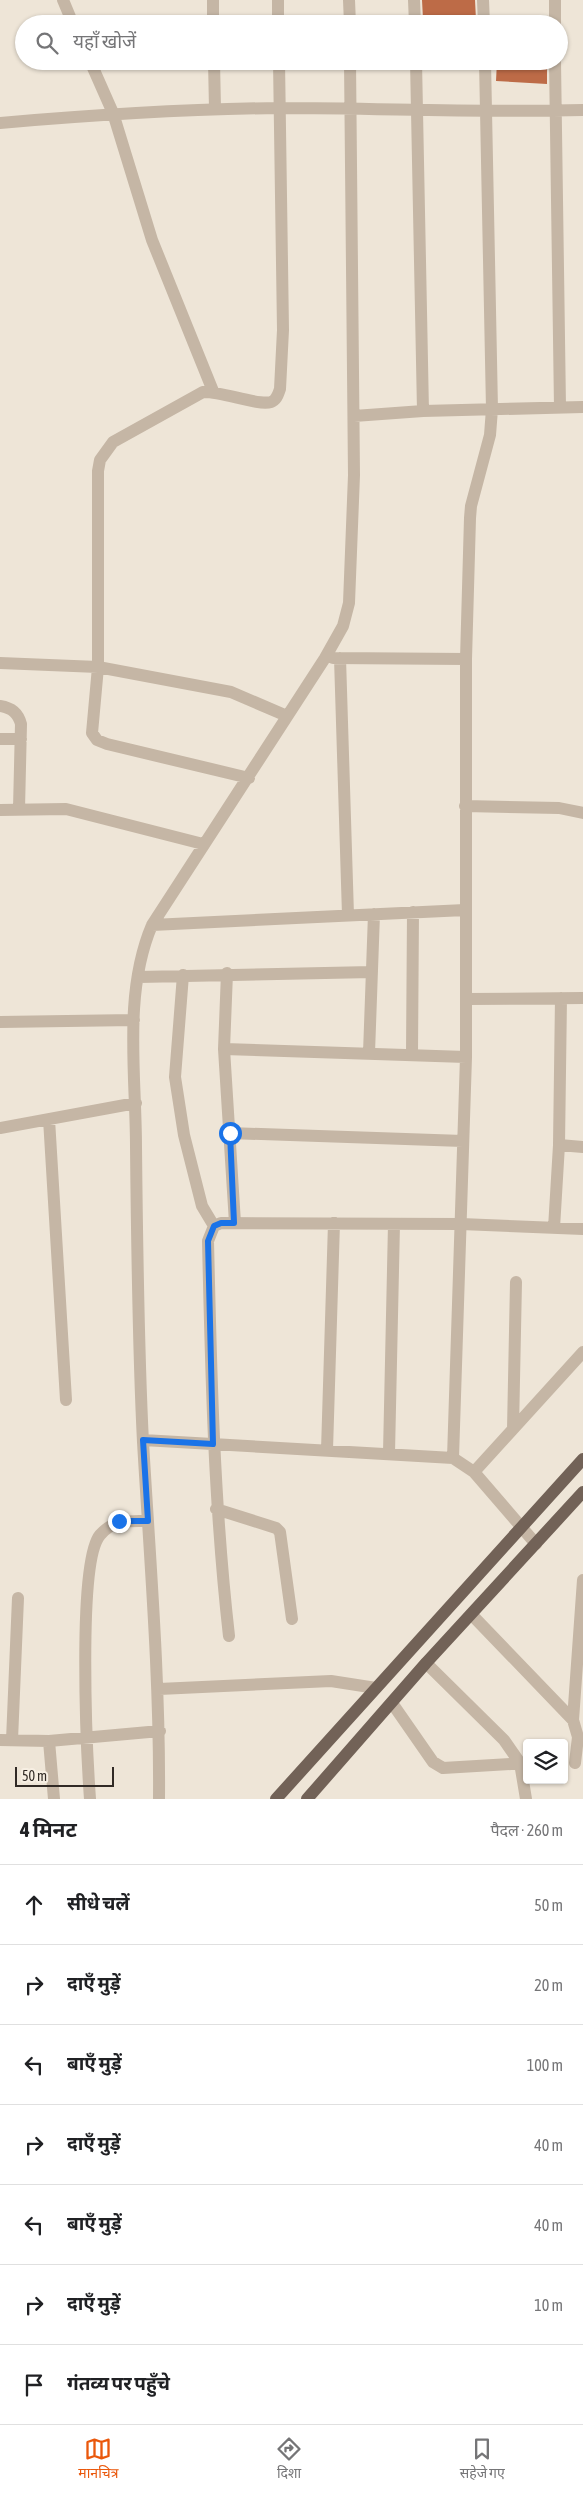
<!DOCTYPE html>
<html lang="hi">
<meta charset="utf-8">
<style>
:root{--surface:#fff;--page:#f2f2f2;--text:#202124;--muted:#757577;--line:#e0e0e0;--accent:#ea580c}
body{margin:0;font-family:"Asap Condensed","Noto Sans Devanagari",sans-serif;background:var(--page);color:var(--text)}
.controls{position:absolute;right:15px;bottom:15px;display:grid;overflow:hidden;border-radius:5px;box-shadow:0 1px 4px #0004}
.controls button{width:45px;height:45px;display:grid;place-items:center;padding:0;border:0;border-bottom:1px solid var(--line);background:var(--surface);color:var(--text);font:25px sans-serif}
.scale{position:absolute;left:15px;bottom:12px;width:99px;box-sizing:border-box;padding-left:5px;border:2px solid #312a25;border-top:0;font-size:14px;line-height:18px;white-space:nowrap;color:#312a25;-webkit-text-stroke:4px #f7efe3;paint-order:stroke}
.stop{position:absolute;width:15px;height:15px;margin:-11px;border:4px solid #1a73e8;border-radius:50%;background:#fff}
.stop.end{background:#1a73e8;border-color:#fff;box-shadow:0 1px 5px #0008}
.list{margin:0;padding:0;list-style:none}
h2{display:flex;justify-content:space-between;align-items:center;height:65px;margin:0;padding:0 20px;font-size:21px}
h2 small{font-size:16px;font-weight:400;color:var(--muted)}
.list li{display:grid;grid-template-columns:32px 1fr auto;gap:15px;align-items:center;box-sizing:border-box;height:80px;padding:0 20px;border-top:1px solid var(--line)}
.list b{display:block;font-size:19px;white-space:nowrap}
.list em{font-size:16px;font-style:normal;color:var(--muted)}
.icon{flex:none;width:28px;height:28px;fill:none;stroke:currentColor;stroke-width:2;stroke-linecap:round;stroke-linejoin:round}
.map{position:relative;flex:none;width:583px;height:1799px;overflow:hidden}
.search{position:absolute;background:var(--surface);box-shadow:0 1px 4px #0004;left:15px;right:15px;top:15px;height:55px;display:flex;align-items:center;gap:12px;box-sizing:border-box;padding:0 18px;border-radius:28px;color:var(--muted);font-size:19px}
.sheet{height:625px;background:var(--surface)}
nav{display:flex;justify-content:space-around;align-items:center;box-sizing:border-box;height:70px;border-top:1px solid var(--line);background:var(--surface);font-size:14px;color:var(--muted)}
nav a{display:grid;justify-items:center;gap:2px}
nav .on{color:var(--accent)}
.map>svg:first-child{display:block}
.building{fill:#bd6b47}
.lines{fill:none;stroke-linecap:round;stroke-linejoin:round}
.minor{stroke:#c5b6a5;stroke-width:12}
.major{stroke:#726257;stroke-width:12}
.route{stroke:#1a73e8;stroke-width:6}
</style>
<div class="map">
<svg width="583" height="1799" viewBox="0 0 583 1799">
<rect width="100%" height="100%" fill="#eee5d7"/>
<path class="building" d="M422,0H475L476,20L423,19Z
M497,61H547V84L496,81Z"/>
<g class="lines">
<path class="minor" d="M63,0L73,24
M213,0V24
M278,0V24
M349,0L350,24
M414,0L415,24
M483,0L484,24
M555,0V24
M90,61L113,113L152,240L213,391
M214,61L215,109
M416,61L423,411
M555,61L560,407
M0,123C93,115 186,109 280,108C381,108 482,113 583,110
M354,416L423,411L583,407
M333,658L466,659
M340,658L348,915
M0,663L98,667L231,692L287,716
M0,706C12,708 18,713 21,724L19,809
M0,739H21
M249,778L107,744L97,740L92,733L98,667V471L100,460L113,442L203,392C221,391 258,406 271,402C277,400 278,394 280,389L283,330L279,61
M465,806L559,808L583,813
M0,810L66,809L203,844
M152,925L465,910
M227,973L224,1049L235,1223
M183,975L175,1077L184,1135L202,1206L214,1226
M139,977L372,972
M467,999L583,998
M0,1022L134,1020
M224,1049L466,1057
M369,1053L374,914
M412,1054L413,912
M49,1119L66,1400
M0,1128L136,1103
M230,1133L463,1141
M559,1145L583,1147
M554,1228L559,1145L561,998
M513,1429L516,1282
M143,1440L453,1458L474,1472L536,1544
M327,1450L334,1223
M389,1453L394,1224
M453,1458L466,1057V659L470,518L471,506L490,435L492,409L485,61
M474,1472L583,1352
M216,1509L276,1528L280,1532L292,1619
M472,1615L573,1720L578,1737L575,1763
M229,1636C214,1504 211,1373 208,1241L214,1226L221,1223L461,1224L583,1229
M426,1663L504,1740L520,1763L526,1799
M159,1689L331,1681L376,1688
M392,1703L433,1762L443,1768L527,1763
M573,1720L583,1580
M0,1740L49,1741L160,1731
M12,1740L18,1598
M49,1741L54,1799
M90,1799C87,1757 77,1562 100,1535C114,1519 128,1521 148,1521
M159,1799C160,1680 150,1561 143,1442C138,1344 137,1246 136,1147C136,1075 123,993 152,925L325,658L343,626L349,603L354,475L350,61"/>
<path class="major" d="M276,1799L583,1459
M307,1799L426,1663L583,1492"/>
</g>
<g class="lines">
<path class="route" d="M119,1521H148L143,1440L213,1444L208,1241L214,1226L221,1223H234L230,1133"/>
</g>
</svg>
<div class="controls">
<button><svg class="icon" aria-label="layers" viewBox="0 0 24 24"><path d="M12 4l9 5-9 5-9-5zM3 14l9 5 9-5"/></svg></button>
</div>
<div class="scale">50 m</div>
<div class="stop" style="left:230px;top:1133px"></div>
<div class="stop end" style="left:119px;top:1521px"></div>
<div class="search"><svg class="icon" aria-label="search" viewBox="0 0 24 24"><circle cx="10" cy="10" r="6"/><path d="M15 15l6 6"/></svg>यहाँ खोजें</div>
</div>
<section class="sheet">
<h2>4 मिनट<small>पैदल · 260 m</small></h2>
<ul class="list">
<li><svg class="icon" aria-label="ahead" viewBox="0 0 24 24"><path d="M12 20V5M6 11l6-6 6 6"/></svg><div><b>सीधे चलें</b></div><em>50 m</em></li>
<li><svg class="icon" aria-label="right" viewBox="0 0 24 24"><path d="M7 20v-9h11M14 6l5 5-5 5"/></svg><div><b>दाएँ मुड़ें</b></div><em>20 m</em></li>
<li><svg class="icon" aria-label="left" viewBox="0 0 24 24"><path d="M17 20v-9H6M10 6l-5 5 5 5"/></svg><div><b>बाएँ मुड़ें</b></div><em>100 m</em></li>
<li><svg class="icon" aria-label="right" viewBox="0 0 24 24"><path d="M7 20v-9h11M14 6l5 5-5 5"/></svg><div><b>दाएँ मुड़ें</b></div><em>40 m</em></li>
<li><svg class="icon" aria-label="left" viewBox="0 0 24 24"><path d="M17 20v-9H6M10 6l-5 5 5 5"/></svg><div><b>बाएँ मुड़ें</b></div><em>40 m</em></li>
<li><svg class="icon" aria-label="right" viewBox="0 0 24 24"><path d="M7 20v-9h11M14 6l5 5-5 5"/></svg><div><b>दाएँ मुड़ें</b></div><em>10 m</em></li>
<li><svg class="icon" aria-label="arrive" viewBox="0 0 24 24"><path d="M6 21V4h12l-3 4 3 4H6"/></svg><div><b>गंतव्य पर पहुँचे</b></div></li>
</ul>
</section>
<nav>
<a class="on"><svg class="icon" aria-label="map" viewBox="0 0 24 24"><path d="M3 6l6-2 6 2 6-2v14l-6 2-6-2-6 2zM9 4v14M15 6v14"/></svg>मानचित्र</a>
<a><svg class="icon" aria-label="directions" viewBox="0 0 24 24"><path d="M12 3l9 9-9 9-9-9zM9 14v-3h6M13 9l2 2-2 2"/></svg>दिशा</a>
<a><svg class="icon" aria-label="saved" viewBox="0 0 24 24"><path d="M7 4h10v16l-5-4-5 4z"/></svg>सहेजे गए</a>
</nav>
